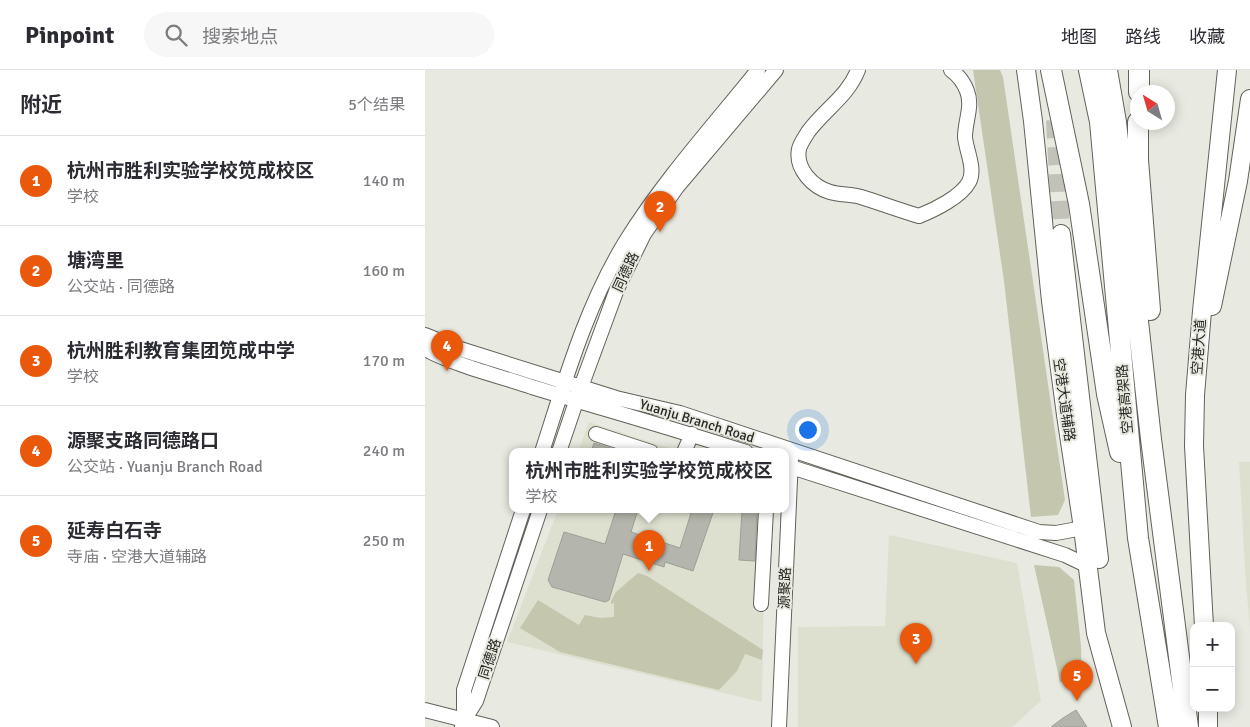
<!DOCTYPE html>
<html lang="zh">
<meta charset="utf-8">
<style>
:root{--surface:#fff;--page:#f7f7f7;--text:#2b2b33;--muted:#7c7c81;--line:#e1e1e2;--accent:#ea580c}
body{margin:0;font-family:Signika,"Noto Sans SC",sans-serif;background:var(--page);color:var(--text)}
.controls{position:absolute;right:15px;bottom:15px;display:grid;overflow:hidden;border-radius:10px;box-shadow:0 2px 12px #0003}
.controls button{width:45px;height:45px;display:grid;place-items:center;padding:0;border:0;border-bottom:1px solid var(--line);background:var(--surface);color:var(--text);font:25px sans-serif}
.compass{position:absolute;left:705px;top:15px;width:45px;height:45px;border-radius:50%;background:var(--surface);box-shadow:0 2px 12px #0003;rotate:323deg}
.you{position:absolute;left:382px;top:359px;width:18px;height:18px;margin:-12px;border:4px solid #fff;border-radius:50%;background:#1a73e8;box-shadow:0 0 0 8px #1a73e833}
.badge{display:grid;place-items:center;width:32px;height:32px;border-radius:50%;background:var(--accent);color:#fff;font-size:16px;font-weight:700}
.pin{position:absolute;translate:-50% -41px;filter:drop-shadow(0 1px 2px #0008)}
.pin::after{content:'';position:absolute;top:26px;width:18px;height:15px;background:inherit;clip-path:polygon(0 0,100% 0,50% 100%)}
.popup{position:absolute;left:84px;top:378px;width:280px;height:65px;box-sizing:border-box;display:grid;place-content:center;border-radius:10px;background:var(--surface);filter:drop-shadow(0 1px 4px #0005);font-size:16px;white-space:nowrap;color:var(--muted)}
.popup b{font-size:19px;color:var(--text)}
.popup::after{content:'';position:absolute;left:50%;top:100%;margin-left:-10px;border:10px solid transparent;border-top-color:var(--surface)}
.list{margin:0;padding:0;list-style:none}
h2{display:flex;justify-content:space-between;align-items:center;height:65px;margin:0;padding:0 20px;font-size:21px}
h2 small{font-size:16px;font-weight:400;color:var(--muted)}
.list li{display:grid;grid-template-columns:32px 1fr auto;gap:15px;align-items:center;box-sizing:border-box;height:90px;padding:0 20px;border-top:1px solid var(--line)}
.list b{display:block;font-size:19px;white-space:nowrap}
.list p{margin:0;font-size:16px;white-space:nowrap;color:var(--muted)}
.list em{font-size:16px;font-style:normal;color:var(--muted)}
.icon{flex:none;width:28px;height:28px;fill:none;stroke:currentColor;stroke-width:2;stroke-linecap:round;stroke-linejoin:round}
.map{position:relative;flex:none;width:825px;height:657px;overflow:hidden}
header{display:flex;align-items:center;gap:30px;box-sizing:border-box;height:70px;padding:0 25px;background:var(--surface);border-bottom:1px solid var(--line)}
header strong{font-size:24px}
nav{display:flex;gap:28px;margin-inline-start:auto;font-size:18px}
.search{width:350px;height:45px;background:var(--page);display:flex;align-items:center;gap:12px;box-sizing:border-box;padding:0 18px;border-radius:28px;color:var(--muted);font-size:19px}
main{display:flex}
aside{flex:1;background:var(--surface)}
.map>svg:first-child{display:block}
.built{fill:#dee0cf}
.park{fill:#c4c6ad}
.building{fill:#b4b5ac;stroke:#9e9f96}
.lines{fill:none;stroke-linecap:round;stroke-linejoin:round}
.major-tunnel{stroke:#c2c2ba;stroke-width:18;stroke-dasharray:18 9;stroke-linecap:butt}
.minor-casing{stroke:#61625a;stroke-width:16}
.major-casing{stroke:#61625a;stroke-width:20}
.highway-casing{stroke:#61625a;stroke-width:22}
.minor{stroke:#fff;stroke-width:14}
.major{stroke:#fff;stroke-width:18}
.highway{stroke:#fff;stroke-width:20}
.labels{text-anchor:middle;dominant-baseline:central;stroke-width:4;stroke-linejoin:round;paint-order:stroke}
.street-label{font-size:14px;fill:#282824;stroke:#e8e9e0}
</style>
<header>
<strong>Pinpoint</strong>
<div class="search"><svg class="icon" aria-label="search" viewBox="0 0 24 24"><circle cx="10" cy="10" r="6"/><path d="M15 15l6 6"/></svg>搜索地点</div>
<nav><a>地图</a><a>路线</a><a>收藏</a></nav>
</header>
<main>
<aside>
<h2>附近<small>5个结果</small></h2>
<ul class="list">
<li><span class="badge">1</span><div><b>杭州市胜利实验学校笕成校区</b><p>学校</p></div><em>140 m</em></li>
<li><span class="badge">2</span><div><b>塘湾里</b><p>公交站 · 同德路</p></div><em>160 m</em></li>
<li><span class="badge">3</span><div><b>杭州胜利教育集团笕成中学</b><p>学校</p></div><em>170 m</em></li>
<li><span class="badge">4</span><div><b>源聚支路同德路口</b><p>公交站 · Yuanju Branch Road</p></div><em>240 m</em></li>
<li><span class="badge">5</span><div><b>延寿白石寺</b><p>寺庙 · 空港大道辅路</p></div><em>250 m</em></li>
</ul>
</aside>
<div class="map">
<svg width="825" height="657" viewBox="0 0 825 657">
<rect width="100%" height="100%" fill="#e8e9e0"/>
<path class="built" d="M164,352L256,382H153Z
M814,392H825V557L821,516Z
M133,440H340L337,632L82,572Z
M464,465L592,493L616,631L587,657H373V557L460,556Z"/>
<path class="park" d="M548,0H575L578,7L640,430L633,445L606,447L579,211Z
M609,495L634,497L649,510L656,576L657,614L635,612Z
M213,503L222,506L338,580L337,590L320,584L312,601L294,620L135,582L95,558L113,530L154,555L160,545L175,548L189,547V533L186,534V531L191,522Z"/>
<path class="building" d="M169,373L198,382H166Z
M191,440H213L206,462L255,478L267,440H289L268,501L240,492L239,497L198,484L184,530L180,532L127,517L123,510L139,462L180,474Z
M317,440H332L330,491L314,490Z
M651,640L662,657H626L638,648Z"/>
<g class="lines">
<path class="major-tunnel" d="M630,50L636,164"/>
<defs>
<path id="minor" d="M433,0C423,26 399,40 383,62C380,67 375,74 374,79C370,99 388,117 405,122C415,125 426,124 436,127C455,133 474,140 494,146C509,140 536,127 544,112C551,99 541,80 540,67C540,51 548,36 542,21C539,13 533,5 526,0
M0,265L32,278L140,312L191,328L255,343L614,462L631,463L658,458
M0,279C30,295 74,306 107,317C179,339 250,359 321,382
M171,364L226,382
M117,382C140,311 161,236 201,171C239,110 288,56 333,0
M134,382L156,317L192,219L219,164L252,117L351,0
M259,382L267,364
M360,395L640,485L663,496
M336,534L341,440
M0,640L67,657
M39,650V620L98,440
M37,657L39,650L51,631L115,440
M354,657L366,388"/>
<path id="major" d="M601,0L608,51L626,231L641,345L658,458L671,563L697,657
M636,164L674,489
M787,236L813,111L825,29
M779,556L769,376L770,325L777,241L802,0
M783,638V657"/>
<path id="highway" d="M626,0L654,134L682,324L695,382
M664,0L675,52L713,468L744,657
M682,0L691,52L726,369L763,657
M714,22V0
M713,52V90L725,240"/>
</defs>
<use href="#minor" class="minor-casing"/>
<use href="#major" class="major-casing"/>
<use href="#highway" class="highway-casing"/>
<use href="#minor" class="minor"/>
<use href="#major" class="major"/>
<use href="#highway" class="highway"/>
</g>
<g class="labels">
<g class="street-label">
<text transform="translate(201 202) rotate(-65)">同德路</text>
<text transform="translate(774 277) rotate(-86)">空港大道</text>
<text transform="translate(700 329) rotate(-95)">空港高架路</text>
<text transform="translate(639 330) rotate(82)">空港大道辅路</text>
<text transform="translate(272 351) rotate(17)">Yuanju Branch Road</text>
<text transform="translate(360 518) rotate(-88)">源聚路</text>
<text transform="translate(65 589) rotate(-72)">同德路</text>
</g>
</g>
</svg>
<div class="controls">
<button>+</button>
<button>−</button>
</div>
<svg class="compass" viewBox="-18 -18 36 36"><path d="M0-13l5 13h-10z" fill="#e53935"/><path d="M0 13l5-13h-10z" fill="#7c7c81"/></svg>
<div class="you"></div>
<div class="pin badge" style="left:224px;top:501px">1</div>
<div class="popup"><b>杭州市胜利实验学校笕成校区</b>学校</div>
<div class="pin badge" style="left:235px;top:162px">2</div>
<div class="pin badge" style="left:491px;top:594px">3</div>
<div class="pin badge" style="left:22px;top:301px">4</div>
<div class="pin badge" style="left:652px;top:631px">5</div>
</div>
</main>
